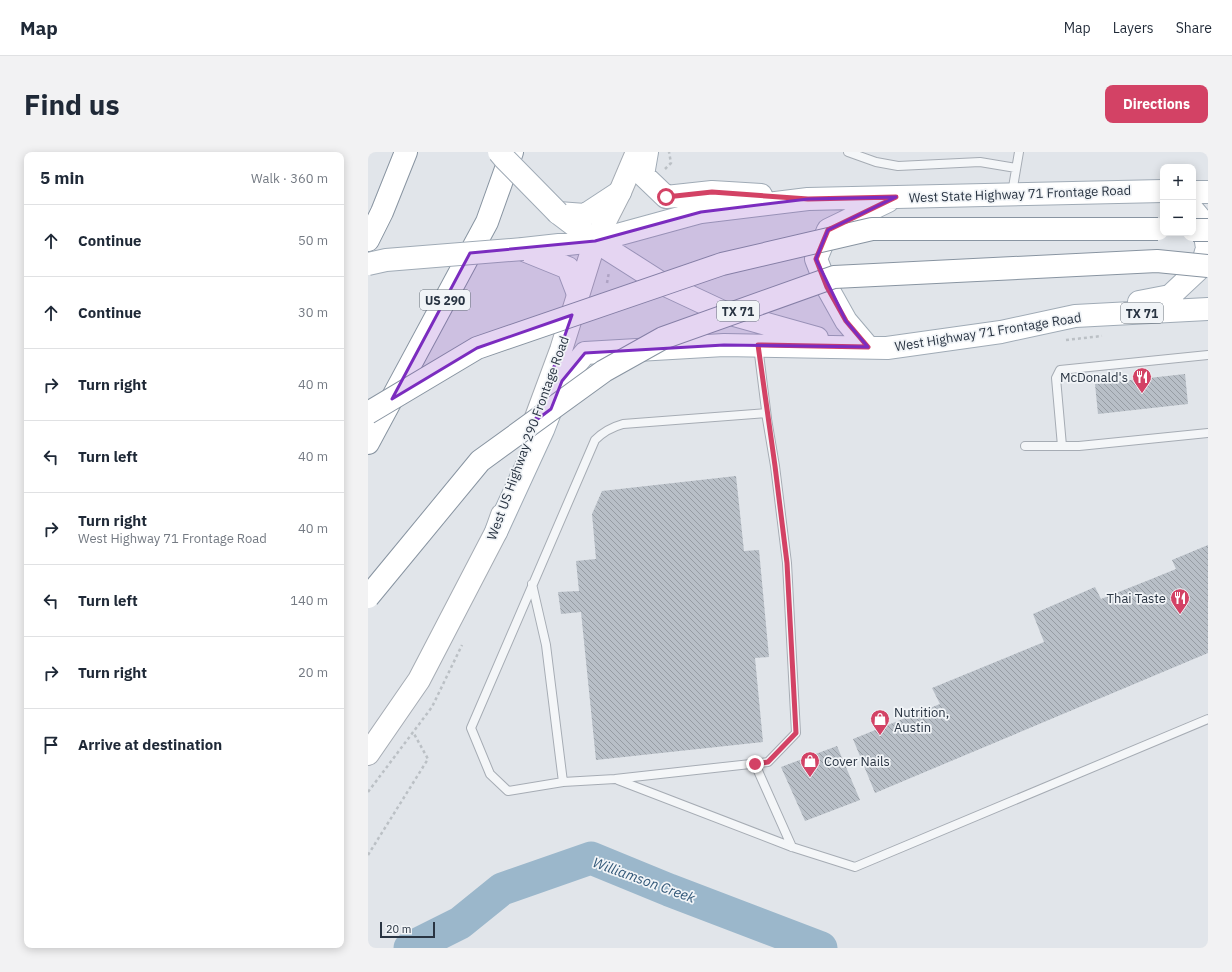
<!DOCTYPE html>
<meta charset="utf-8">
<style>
:root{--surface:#fff;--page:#f2f2f3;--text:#1f2937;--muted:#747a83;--line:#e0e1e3;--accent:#d34265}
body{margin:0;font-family:"IBM Plex Sans",sans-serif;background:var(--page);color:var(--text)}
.controls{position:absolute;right:12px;top:12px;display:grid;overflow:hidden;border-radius:8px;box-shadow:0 2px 10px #0003}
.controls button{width:36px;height:36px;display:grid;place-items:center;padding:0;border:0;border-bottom:1px solid var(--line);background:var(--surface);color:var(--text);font:20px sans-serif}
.scale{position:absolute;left:12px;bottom:10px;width:55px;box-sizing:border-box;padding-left:4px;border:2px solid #293442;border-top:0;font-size:11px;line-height:14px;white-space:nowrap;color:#293442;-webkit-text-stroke:3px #f1f4f7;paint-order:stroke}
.stop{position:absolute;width:12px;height:12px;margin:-9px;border:3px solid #d34265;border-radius:50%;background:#fff}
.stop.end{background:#d34265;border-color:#fff;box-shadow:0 1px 4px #0008}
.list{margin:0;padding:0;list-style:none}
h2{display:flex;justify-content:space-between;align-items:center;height:52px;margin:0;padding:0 16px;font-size:17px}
h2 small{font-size:13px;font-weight:400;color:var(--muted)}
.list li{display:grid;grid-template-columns:26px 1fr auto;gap:12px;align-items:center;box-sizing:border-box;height:72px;padding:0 16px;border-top:1px solid var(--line)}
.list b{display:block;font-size:15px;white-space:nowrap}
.list p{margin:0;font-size:13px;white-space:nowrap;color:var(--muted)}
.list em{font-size:13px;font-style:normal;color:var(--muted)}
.icon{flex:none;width:22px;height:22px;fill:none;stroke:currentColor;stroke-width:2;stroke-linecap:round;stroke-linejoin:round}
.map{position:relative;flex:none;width:840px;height:796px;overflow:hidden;border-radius:8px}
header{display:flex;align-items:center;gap:24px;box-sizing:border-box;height:56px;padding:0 20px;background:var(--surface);border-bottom:1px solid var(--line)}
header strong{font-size:19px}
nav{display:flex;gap:22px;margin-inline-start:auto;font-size:14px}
.intro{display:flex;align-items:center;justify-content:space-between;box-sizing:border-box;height:96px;padding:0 24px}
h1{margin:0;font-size:28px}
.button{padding:10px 18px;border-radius:8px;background:var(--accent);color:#fff;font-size:14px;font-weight:700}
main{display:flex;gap:24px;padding:0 24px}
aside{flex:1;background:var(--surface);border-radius:8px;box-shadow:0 2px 10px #0003}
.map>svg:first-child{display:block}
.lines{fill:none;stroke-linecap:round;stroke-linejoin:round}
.river{stroke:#9bb7cb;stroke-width:33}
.building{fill:url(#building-back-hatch)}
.lane-casing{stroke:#a6acb4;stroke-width:10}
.secondary-casing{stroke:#a6acb4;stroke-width:24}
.primary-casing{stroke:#a0abb6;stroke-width:24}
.highway-casing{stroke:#8894a1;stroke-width:24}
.path{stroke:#bbc0c5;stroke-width:2.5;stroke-dasharray:3 3;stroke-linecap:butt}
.lane{stroke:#f4f6f8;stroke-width:8}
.secondary{stroke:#fff;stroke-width:22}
.primary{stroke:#fff;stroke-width:22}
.highway{stroke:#fff;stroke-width:22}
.primary-bridge-casing{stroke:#a0abb6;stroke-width:24;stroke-linecap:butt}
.highway-bridge-casing{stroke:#8894a1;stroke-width:24;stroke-linecap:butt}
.primary-bridge{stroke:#fff;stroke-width:22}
.highway-bridge{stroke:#fff;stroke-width:22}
.route{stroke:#d34265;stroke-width:5}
.marked{fill:#7b2cbf;fill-opacity:0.2;stroke:#7b2cbf;stroke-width:3;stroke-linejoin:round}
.labels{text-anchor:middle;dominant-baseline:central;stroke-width:3.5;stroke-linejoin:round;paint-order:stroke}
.shield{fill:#f1f4f7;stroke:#656e78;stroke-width:1}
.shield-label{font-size:12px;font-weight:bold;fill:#293442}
.street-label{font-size:13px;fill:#293442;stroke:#f1f4f7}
.poi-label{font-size:13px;fill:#293442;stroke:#f1f4f7;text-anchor:end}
.water-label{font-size:14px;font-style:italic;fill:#315778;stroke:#f1f4f7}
</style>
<header>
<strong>Map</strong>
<nav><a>Map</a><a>Layers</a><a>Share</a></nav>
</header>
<div class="intro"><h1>Find us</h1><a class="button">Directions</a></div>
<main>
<aside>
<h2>5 min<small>Walk · 360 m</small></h2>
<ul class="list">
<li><svg class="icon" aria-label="ahead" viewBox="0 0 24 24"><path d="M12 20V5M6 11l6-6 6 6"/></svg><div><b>Continue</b></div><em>50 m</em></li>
<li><svg class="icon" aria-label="ahead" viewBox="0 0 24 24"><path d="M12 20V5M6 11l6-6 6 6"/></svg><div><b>Continue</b></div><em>30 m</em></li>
<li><svg class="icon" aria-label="right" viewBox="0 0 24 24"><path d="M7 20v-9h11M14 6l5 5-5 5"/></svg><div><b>Turn right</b></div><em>40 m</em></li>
<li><svg class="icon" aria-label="left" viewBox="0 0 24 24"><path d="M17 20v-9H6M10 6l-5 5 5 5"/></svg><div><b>Turn left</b></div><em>40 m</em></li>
<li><svg class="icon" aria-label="right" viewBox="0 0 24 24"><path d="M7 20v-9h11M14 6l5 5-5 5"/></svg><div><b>Turn right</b><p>West Highway 71 Frontage Road</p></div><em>40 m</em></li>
<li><svg class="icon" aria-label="left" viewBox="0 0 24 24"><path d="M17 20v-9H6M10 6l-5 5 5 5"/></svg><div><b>Turn left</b></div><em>140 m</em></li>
<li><svg class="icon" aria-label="right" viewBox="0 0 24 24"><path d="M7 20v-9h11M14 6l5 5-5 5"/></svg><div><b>Turn right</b></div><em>20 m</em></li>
<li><svg class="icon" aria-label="arrive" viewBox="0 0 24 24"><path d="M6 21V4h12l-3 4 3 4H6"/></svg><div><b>Arrive at destination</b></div></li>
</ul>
</aside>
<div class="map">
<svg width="840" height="796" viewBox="0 0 840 796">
<defs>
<pattern id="building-back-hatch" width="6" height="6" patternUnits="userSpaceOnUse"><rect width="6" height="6" fill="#b8bfc7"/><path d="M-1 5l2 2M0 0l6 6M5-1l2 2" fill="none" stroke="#969ca3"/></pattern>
</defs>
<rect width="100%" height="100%" fill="#e1e5ea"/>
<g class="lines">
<path class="river" d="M42,796L92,771L134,737L223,706L301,738L453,796"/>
</g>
<path class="building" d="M817,222L820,252L730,262L727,232Z
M368,324L376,399L391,398L401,505L387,506L395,590L228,608L213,460L193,462L190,440L211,439L208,409L228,407L224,362L234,339Z
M840,393V501L507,641L485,587L572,552L564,536L676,490L665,462L727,435L733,447L781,428L808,417L804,408Z
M469,594L492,648L437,669L413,615Z"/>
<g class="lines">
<defs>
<path id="lane" d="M480,0L508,10L530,14L612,10L648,16
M644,41L651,0
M390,194L399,266
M398,261L407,314L419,411L428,581L400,610L247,627L195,630L140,639L122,622L103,576L227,288C235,280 244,275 255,272Z
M657,294H711L840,281
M694,294L688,226L692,218L840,203
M164,432L178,493L195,630
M387,612L424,695
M250,628L424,695L487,715L840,567"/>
<path id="secondary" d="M163,279L193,198L227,89L252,40L269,0
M0,602L51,528L128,380L134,363"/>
<path id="primary" d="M279,0L275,23L298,45L344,40L393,43
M825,40H840
M190,61L227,89L293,131L355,160L449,186
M190,61L217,63L252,40
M155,97L227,89L333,60L440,47L795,39
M158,99L200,116L210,142
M771,150L802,144L834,114L839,96L835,70L825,58
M500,195L478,169L459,135L448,107L460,78L520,49
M128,380L175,278L194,229L217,201L356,193L519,196L633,180L707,164L840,157"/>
<path id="highway" d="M0,88L14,60L38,0
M0,291L119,70L144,0"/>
</defs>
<use href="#lane" class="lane-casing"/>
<use href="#secondary" class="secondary-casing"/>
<use href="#primary" class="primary-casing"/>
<use href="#highway" class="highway-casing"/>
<path class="path" d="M297,17L303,11L301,0
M239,131L241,120
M698,188L734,184
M0,640L64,555L94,493
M0,703L60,607L45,580"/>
<use href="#lane" class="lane"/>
<use href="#secondary" class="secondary"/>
<use href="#primary" class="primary"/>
<use href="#highway" class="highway"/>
<defs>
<path id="primary-bridge" d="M131,0L136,6L190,61
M0,112L18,108L155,97"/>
<path id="highway-bridge" d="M825,78H840
M0,261L109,196L354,112L504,77H790
M0,445L112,309L236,219L295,186L466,125L789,109L840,114"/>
</defs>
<use href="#primary-bridge" class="primary-bridge-casing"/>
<use href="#highway-bridge" class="highway-bridge-casing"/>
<use href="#primary-bridge" class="primary-bridge"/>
<use href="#highway-bridge" class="highway-bridge"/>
</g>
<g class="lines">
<path class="route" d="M298,45L344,40L440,47L528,45L460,78L448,107L459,135L478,169L500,195L390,193L407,314L419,411L428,581L400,610L387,612"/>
</g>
<path class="marked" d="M528,45L460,78L448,107L478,169L500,195L356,193L217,201L194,229L183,257L167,269L204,163L109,196L24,247L102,101L227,89L333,60L440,47Z"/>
<defs>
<symbol id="restaurant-pin" viewBox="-11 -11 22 30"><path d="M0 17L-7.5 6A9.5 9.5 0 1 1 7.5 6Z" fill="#d34265" stroke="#f1f4f7"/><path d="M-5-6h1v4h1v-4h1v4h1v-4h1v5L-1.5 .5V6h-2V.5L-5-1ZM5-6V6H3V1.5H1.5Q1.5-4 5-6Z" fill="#fff"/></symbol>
<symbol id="shop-pin" viewBox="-11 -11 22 30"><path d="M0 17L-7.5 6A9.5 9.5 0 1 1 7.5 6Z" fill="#d34265" stroke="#f1f4f7"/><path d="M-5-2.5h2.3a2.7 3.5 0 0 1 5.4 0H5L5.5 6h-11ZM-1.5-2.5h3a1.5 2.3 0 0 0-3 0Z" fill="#fff"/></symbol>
</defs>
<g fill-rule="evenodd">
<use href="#restaurant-pin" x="763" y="214" width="22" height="30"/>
<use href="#restaurant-pin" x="801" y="435" width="22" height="30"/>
<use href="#shop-pin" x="501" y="556" width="22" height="30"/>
<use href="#shop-pin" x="431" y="598" width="22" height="30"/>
</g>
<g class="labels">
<g class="shield">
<rect x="52" y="138" width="50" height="20" rx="3"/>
<rect x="349" y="149" width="42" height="20" rx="3"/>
<rect x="753" y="151" width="42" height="20" rx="3"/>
</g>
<g class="shield-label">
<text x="77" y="148">US 290</text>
<text x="370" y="159">TX 71</text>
<text x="774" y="161">TX 71</text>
</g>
<g class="street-label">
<text transform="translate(652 42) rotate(-2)">West State Highway 71 Frontage Road</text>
<text transform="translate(620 180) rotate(-9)">West Highway 71 Frontage Road</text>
<text transform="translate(160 286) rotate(-70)">West US Highway 290 Frontage Road</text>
</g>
<g class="poi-label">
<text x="760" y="225">McDonald's</text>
<text x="798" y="446">Thai Taste</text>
<text x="526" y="560" text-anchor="start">Nutrition,<tspan x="526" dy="15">Austin</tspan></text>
<text x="456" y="609" text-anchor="start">Cover Nails</text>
</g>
<g class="water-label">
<text transform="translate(276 728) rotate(20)">Williamson Creek</text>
</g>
</g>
</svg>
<div class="controls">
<button>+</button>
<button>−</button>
</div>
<div class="scale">20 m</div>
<div class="stop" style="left:298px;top:45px"></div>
<div class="stop end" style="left:387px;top:612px"></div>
</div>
</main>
